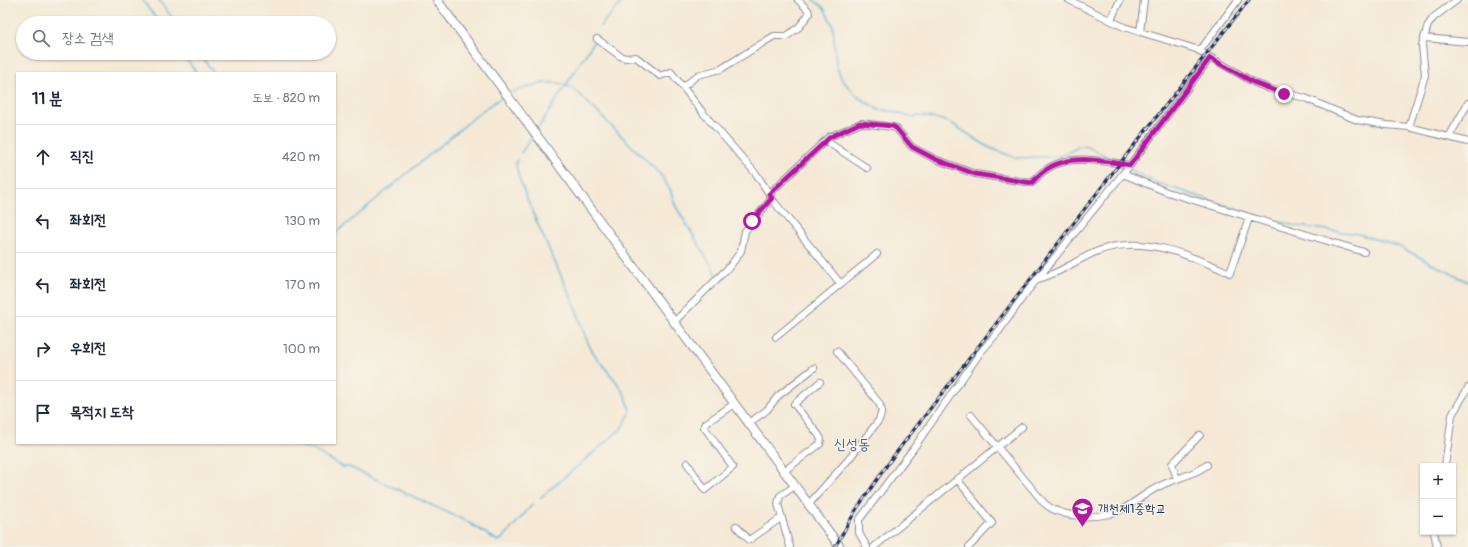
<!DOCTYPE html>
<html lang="ko">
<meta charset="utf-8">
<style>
:root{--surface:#fff;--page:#f2f2f3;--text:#1f2937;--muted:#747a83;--line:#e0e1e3}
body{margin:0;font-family:Pangolin,"Poor Story",sans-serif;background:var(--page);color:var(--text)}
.controls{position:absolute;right:12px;bottom:12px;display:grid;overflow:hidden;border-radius:0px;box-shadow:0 1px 3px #0004}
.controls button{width:36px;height:36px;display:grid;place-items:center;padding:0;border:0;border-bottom:1px solid var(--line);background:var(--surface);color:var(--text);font:20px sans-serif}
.stop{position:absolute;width:12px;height:12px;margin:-9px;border:3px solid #b5179e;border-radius:50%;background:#fff}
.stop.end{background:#b5179e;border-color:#fff;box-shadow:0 1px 4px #0008}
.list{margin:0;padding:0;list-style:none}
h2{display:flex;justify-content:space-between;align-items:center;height:52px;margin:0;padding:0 16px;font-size:17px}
h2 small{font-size:13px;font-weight:400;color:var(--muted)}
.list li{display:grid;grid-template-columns:26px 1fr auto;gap:12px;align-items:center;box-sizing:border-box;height:64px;padding:0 16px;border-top:1px solid var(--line)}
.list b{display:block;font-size:15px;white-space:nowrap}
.list em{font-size:13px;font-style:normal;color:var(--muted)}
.icon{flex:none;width:22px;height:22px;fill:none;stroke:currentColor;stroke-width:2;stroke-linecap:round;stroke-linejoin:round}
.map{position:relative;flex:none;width:1468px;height:547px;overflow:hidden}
.search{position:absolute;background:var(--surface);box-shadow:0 1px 3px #0004;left:16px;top:16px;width:320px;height:44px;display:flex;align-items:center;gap:10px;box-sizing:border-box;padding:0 14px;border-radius:22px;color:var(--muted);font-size:15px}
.panel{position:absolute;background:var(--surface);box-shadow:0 1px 3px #0004;left:16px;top:72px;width:320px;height:372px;border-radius:0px}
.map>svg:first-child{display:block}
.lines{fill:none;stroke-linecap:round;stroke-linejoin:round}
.stream{stroke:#5bb3d8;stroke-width:1.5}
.minor-casing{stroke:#888c9a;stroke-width:8}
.major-casing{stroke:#888c9a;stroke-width:10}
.minor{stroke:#fff;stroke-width:6}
.major{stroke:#fff;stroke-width:8}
.rail-casing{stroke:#1b2f5e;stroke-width:3}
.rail{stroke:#f7f3e8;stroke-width:1.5;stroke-dasharray:4.5;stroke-linecap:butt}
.route{stroke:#b5179e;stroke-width:5}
.labels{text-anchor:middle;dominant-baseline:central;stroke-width:3;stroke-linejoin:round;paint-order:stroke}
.poi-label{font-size:13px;fill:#1b2f5e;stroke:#f7f3e8;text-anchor:start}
.quarter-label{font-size:15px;fill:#565d95;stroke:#f7f3e8}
</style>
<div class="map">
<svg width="1468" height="547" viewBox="0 0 1468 547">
<rect width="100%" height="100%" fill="#f7f3e8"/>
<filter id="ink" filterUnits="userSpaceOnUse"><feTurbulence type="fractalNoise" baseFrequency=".025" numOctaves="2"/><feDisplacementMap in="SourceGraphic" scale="8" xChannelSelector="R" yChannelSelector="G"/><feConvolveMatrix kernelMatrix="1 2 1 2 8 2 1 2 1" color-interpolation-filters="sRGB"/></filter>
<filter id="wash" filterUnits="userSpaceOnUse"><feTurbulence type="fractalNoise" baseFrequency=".012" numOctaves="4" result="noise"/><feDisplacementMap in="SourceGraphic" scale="16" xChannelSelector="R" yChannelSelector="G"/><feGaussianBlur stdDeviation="0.9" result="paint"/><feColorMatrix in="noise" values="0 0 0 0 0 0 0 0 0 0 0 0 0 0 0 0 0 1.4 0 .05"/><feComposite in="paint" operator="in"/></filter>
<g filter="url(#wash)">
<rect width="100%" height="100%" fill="#f5e9d6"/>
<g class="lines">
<path class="stream" d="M142,0L160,23
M159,0L176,23
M814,0L824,8L833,26L836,65L842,80L858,97L879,110L892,111L909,117L922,116L942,120L951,123L988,147L1016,158L1062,156L1080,146H1086L1113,160
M600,26L624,0
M181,53L197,73
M199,53L214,73
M512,92C532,86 557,75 576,91L660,174L670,189L675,205L717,275
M537,130L595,40
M521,153L532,136
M517,159C513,166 523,188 526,196C540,231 556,265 572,299C579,314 582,331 590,347C602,370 628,386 630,413L621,429L540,498
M1129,169L1157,183L1265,218L1296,226L1358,234L1398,246L1468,282
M337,232L483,110L502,97
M292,443L313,450L343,467H349L466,521L498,541L503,538L533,504"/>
</g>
</g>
<g filter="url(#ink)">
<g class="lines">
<defs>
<path id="minor" d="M1069,0L1124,27L1196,49L1255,83L1270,89L1305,98L1357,120L1386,125L1409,127L1468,142
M1111,20L1120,0
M1140,32L1144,0
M1425,38L1468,42
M597,39L620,56L625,58L636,57L660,76L671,72L704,114L757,175L775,203L840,283
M1196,49H1201L1238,0
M683,87L698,75L721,69L774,36H787L799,27L809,14L808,10L798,0
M1409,127L1425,75L1422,45L1428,25L1434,17L1457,0
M1449,137L1468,103
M826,141L867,168
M1123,174L1167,192L1364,252
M769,194L829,137L861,123L892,127L896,128L912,147L935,159L975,174L1032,183C1057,150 1094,160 1130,165
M1038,279C1060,274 1077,259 1098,251C1143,234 1189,255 1230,273L1249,218
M674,322L731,265L741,251L745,231L772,198
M776,337L877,254
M971,415L1044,503C1062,519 1101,520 1123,509C1136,502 1148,491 1162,485C1176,478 1194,475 1207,465
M749,423L767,410L778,396L814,368
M687,463L705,490L733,467L704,427L706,423L734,404
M1445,466L1452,415L1468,388
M784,471L820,444L821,439L818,434L794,404L820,382
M957,479L992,523L969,547
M1177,479L1172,464L1200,435
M808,505L849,459L879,420L882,411L879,403L837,351
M736,526L749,540L781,518
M1434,532L1437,547
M790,547L778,504L780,496L795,486
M867,547L859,533V520L913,449L980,353L999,331L1025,294L1130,165L1210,58
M874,547L1022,427"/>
<path id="major" d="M437,0L840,547"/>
</defs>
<use href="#minor" class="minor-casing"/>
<use href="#major" class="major-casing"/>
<use href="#minor" class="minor"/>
<use href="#major" class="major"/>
<defs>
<path id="rail" d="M835,547L856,510L892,458L1124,158L1249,0"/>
</defs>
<use href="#rail" class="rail-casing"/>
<use href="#rail" class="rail"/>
</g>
</g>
<g class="lines" filter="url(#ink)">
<path class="route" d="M752,221L772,198L769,194L830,137L860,123L892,126L896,128L912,147L935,159L975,174L1032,183C1057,150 1095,160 1130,165L1210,58L1255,83L1284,94"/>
</g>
<defs>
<symbol id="school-pin" viewBox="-11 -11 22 30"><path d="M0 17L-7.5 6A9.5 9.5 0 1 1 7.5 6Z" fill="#b5179e" stroke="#f7f3e8"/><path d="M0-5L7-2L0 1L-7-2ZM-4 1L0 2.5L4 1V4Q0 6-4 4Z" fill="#fff"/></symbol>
</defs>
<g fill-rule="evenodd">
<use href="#school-pin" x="1070" y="496" width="25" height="34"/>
</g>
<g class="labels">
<g class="poi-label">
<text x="1098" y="509">개천제1중학교</text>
</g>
<g class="quarter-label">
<text x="852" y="444">신성동</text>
</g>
</g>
</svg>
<div class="controls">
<button>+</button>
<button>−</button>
</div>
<div class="stop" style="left:752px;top:221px"></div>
<div class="stop end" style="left:1284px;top:94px"></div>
<div class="search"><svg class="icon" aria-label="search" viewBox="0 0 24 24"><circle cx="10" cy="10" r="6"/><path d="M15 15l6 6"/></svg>장소 검색</div>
<section class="panel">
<h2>11 분<small>도보 · 820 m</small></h2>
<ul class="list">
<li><svg class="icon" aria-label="ahead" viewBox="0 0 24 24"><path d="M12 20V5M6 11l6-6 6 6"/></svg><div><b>직진</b></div><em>420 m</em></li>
<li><svg class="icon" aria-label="left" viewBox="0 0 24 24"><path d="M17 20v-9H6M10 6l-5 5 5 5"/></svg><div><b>좌회전</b></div><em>130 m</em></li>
<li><svg class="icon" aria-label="left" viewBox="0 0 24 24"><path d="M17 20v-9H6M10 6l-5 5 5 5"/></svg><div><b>좌회전</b></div><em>170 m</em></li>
<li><svg class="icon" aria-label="right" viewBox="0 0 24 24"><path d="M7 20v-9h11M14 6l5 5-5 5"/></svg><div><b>우회전</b></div><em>100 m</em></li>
<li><svg class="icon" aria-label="arrive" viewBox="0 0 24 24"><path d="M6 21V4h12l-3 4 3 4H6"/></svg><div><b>목적지 도착</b></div></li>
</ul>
</section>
</div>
